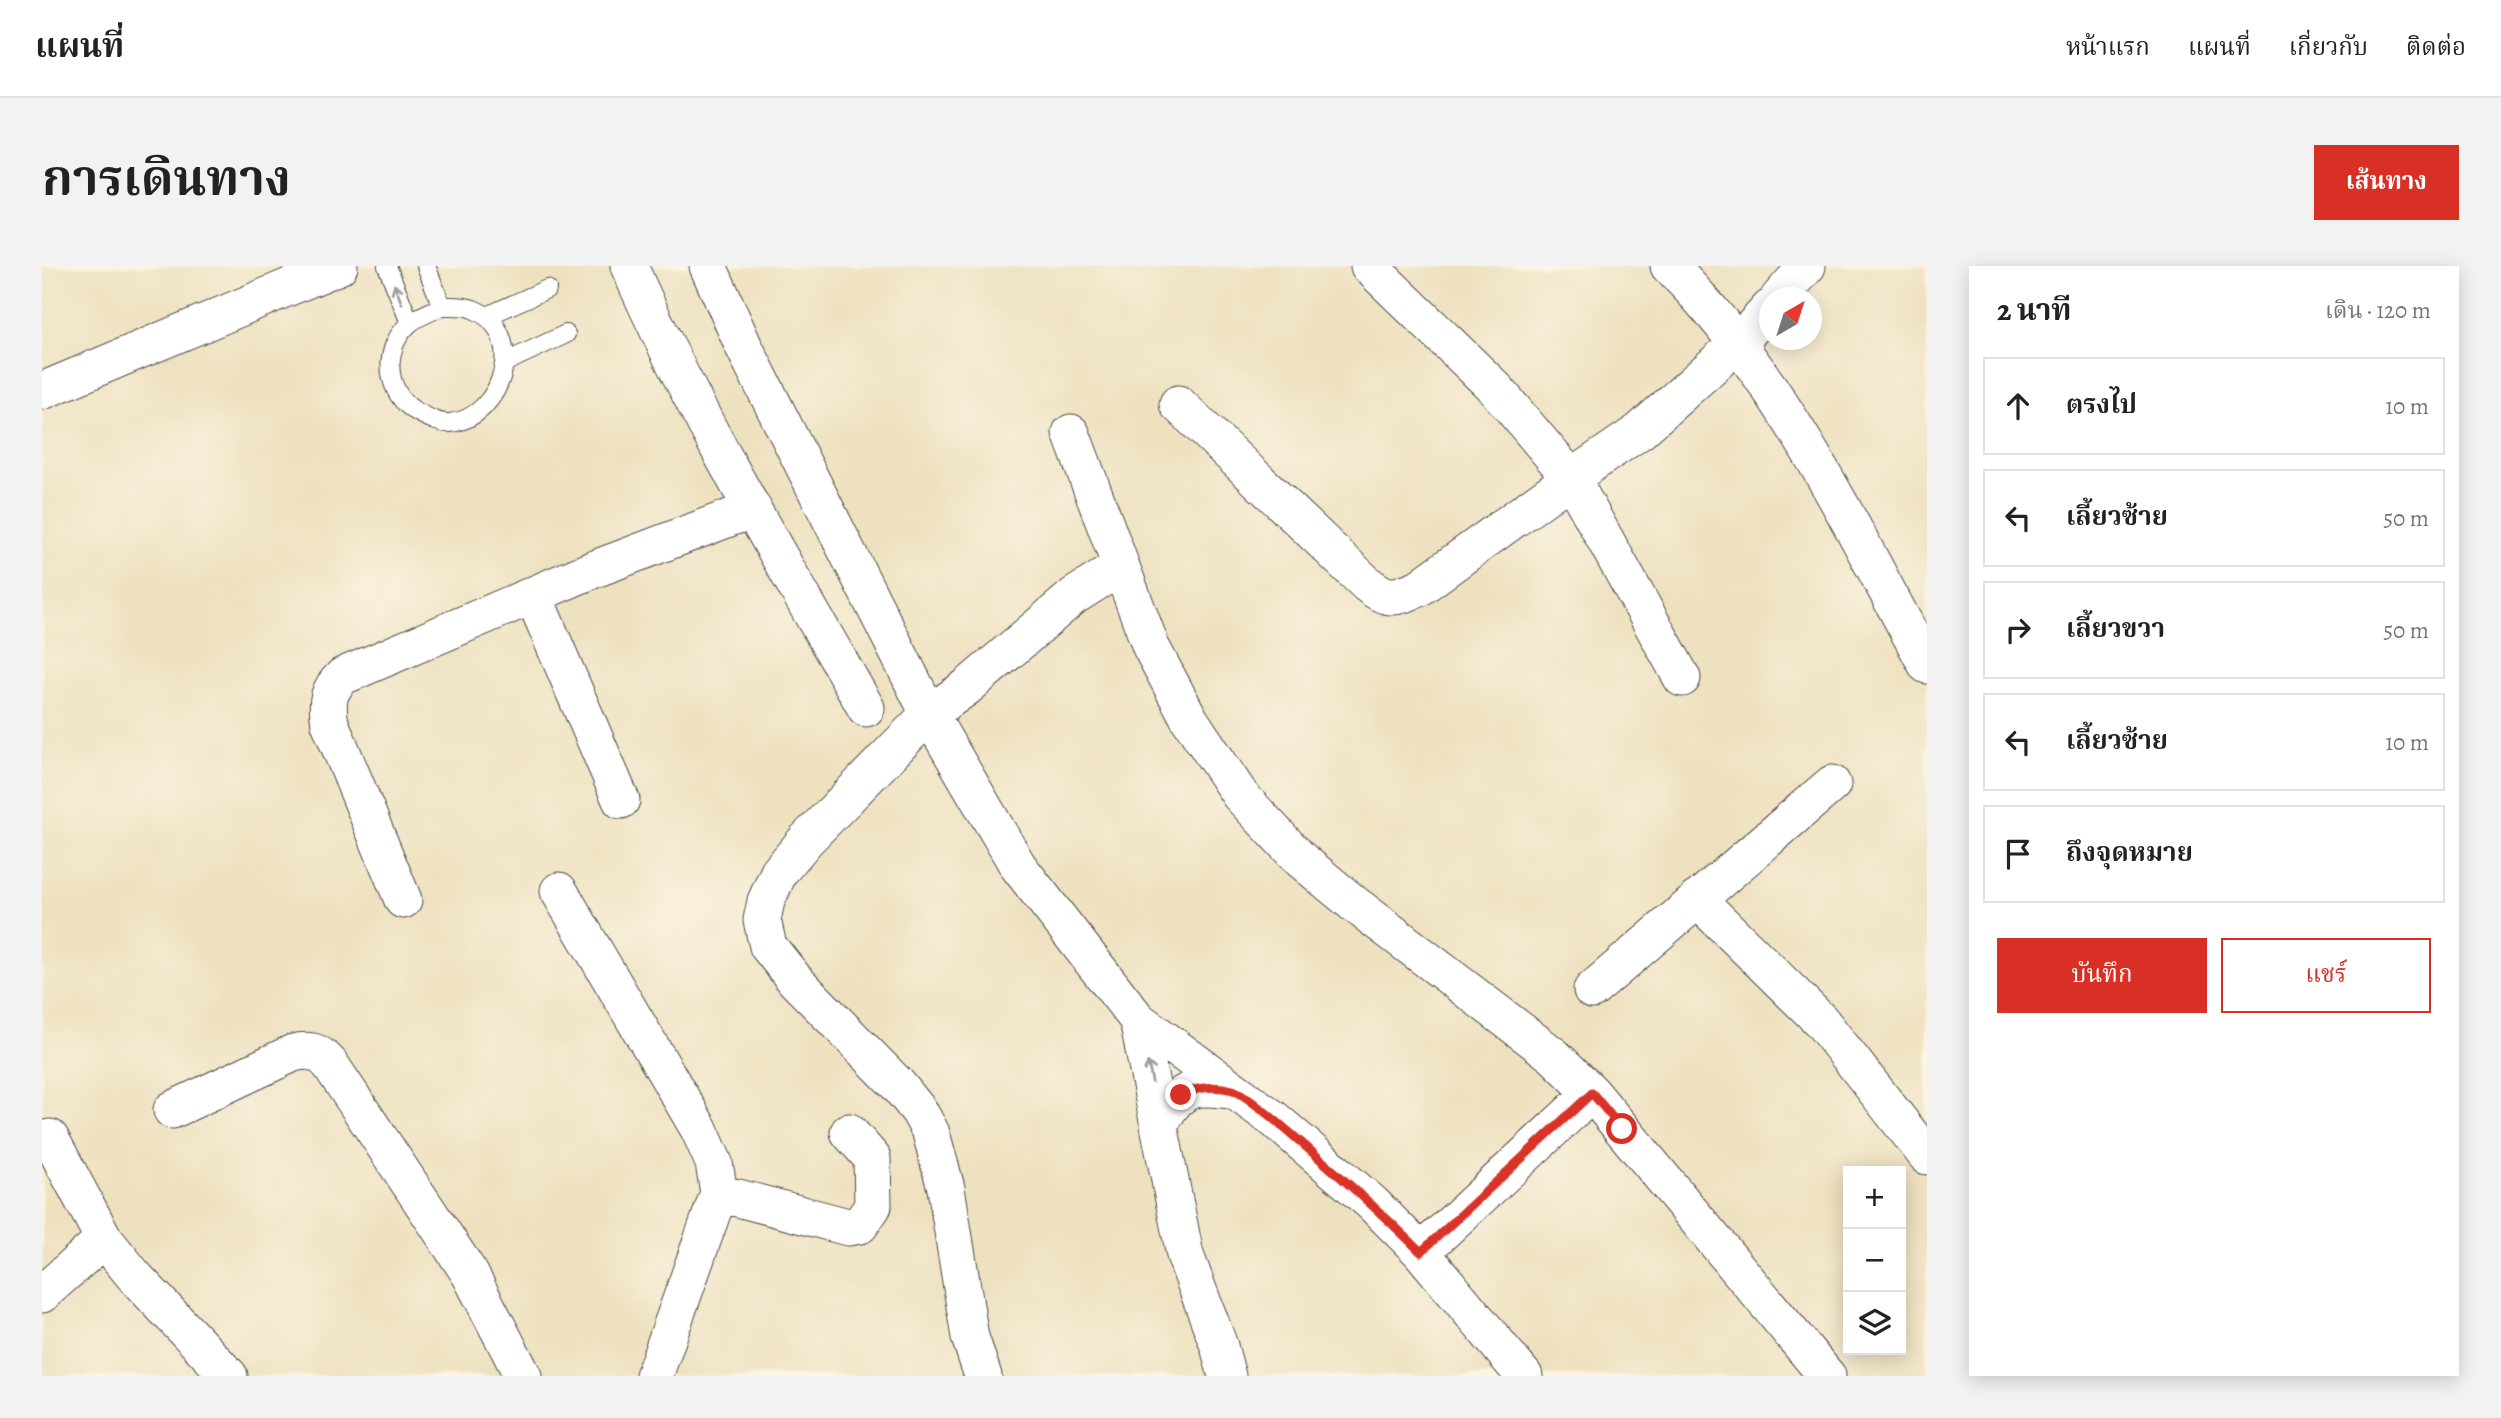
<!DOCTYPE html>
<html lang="th">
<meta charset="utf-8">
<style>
:root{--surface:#fff;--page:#f2f2f2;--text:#222;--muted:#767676;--line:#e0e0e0;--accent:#d93025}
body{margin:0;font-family:Alegreya,"Noto Serif Thai",serif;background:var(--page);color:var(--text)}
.controls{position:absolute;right:21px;bottom:21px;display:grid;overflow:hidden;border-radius:0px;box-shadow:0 4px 18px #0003}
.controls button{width:63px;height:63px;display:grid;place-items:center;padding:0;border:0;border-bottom:2px solid var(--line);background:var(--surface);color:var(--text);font:35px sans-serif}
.compass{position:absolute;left:1717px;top:21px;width:63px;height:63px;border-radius:50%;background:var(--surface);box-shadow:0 4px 18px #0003;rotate:39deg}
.stop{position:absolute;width:21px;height:21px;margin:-16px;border:5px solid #d93025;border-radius:50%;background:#fff}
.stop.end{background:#d93025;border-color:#fff;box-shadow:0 2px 7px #0008}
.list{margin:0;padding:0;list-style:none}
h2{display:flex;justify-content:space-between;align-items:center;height:91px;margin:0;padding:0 28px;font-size:30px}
h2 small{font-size:23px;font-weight:400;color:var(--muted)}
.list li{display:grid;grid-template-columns:46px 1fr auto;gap:21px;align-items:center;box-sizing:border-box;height:98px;margin:0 14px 14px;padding:0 14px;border:2px solid var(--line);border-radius:0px}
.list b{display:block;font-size:26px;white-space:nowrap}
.list em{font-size:23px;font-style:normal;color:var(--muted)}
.actions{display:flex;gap:14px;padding:21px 28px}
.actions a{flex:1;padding:16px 0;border:2px solid var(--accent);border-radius:0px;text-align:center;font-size:24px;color:var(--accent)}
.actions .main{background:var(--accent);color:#fff}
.icon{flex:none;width:38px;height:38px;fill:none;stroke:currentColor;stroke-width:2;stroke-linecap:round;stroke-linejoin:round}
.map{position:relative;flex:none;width:1885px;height:1110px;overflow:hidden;border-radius:0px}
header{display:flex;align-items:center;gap:42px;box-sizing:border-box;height:98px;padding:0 35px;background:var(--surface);border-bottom:2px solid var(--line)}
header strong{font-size:33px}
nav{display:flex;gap:38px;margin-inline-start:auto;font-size:24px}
.intro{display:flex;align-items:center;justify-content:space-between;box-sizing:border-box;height:168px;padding:0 42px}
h1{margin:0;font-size:49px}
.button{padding:18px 32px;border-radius:0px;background:var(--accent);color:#fff;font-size:24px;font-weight:700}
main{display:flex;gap:42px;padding:0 42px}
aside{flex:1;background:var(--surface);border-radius:0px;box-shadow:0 4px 18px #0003}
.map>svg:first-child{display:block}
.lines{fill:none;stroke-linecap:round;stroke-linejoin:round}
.service-casing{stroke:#484641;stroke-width:20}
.minor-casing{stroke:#484641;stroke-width:39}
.service{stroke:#fff;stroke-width:18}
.minor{stroke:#fff;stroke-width:37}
.oneway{stroke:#a0a0a0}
.route{stroke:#d93025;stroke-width:9}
</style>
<header>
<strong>แผนที่</strong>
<nav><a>หน้าแรก</a><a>แผนที่</a><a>เกี่ยวกับ</a><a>ติดต่อ</a></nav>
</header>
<div class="intro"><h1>การเดินทาง</h1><a class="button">เส้นทาง</a></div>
<main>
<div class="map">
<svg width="1885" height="1110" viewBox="0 0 1885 1110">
<rect width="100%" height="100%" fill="#fcf5e5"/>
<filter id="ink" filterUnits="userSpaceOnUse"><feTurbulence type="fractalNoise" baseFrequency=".0143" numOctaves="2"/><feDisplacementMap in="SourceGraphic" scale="14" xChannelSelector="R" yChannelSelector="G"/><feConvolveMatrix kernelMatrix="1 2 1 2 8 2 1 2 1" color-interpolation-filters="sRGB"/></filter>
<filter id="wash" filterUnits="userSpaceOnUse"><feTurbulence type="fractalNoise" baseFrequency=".00686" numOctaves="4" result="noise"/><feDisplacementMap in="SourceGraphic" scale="28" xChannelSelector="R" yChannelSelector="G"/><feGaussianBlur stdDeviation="1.57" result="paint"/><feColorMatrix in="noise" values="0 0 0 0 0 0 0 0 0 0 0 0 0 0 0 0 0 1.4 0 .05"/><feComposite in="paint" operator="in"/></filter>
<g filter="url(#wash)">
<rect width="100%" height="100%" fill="#eee1c0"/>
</g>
<g filter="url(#ink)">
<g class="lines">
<defs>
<path id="service" d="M345,0L368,57
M384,0L400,40
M400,40C410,40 422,39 431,43C487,65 461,152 408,157C397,158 387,152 377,147C343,130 339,83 367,58C375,50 390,46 400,40Z
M445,50L505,23
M464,96L524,68"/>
<path id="minor" d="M587,0C654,153 741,296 824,442
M666,0L702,81L887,448L976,600L1096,754L1233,854L1330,937L1379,986L1482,1110
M1327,0L1454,123L1529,212L1640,412
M1627,0C1741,111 1809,262 1885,399
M1737,32L1765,0
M0,125L297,0
M1136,138L1325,318C1347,335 1352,332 1377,322L1529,212L1598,165L1695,78L1728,42
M1029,167L1109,381L1148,454L1198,529L1258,593L1311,637L1512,790L1550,827L1785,1110
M491,329L579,534
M517,625L657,863L672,897L677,927L612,1110
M1655,633L1779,755L1885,890
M361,634L288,457C284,436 286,424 301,410L545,306L711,243
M1550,724L1790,518
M1096,754L1143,989L1177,1080L1185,1110
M130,844L251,787C268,783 276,785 288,798L428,1008L481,1110
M1118,858C1138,820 1153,818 1193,825
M8,872L62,973L93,1011L187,1110
M677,927L806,961L818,959L831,940L830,892L807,866
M1379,986L1550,827
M0,1028L62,973
M941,1110L928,1071L904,922L889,867L877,845L856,819L753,714L726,680L720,654L724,635L737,606L764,574L887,448L925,421L1032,330L1078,301"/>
</defs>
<use href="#service" class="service-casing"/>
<use href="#minor" class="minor-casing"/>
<use href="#service" class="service"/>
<use href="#minor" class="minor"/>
</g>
<defs><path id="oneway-shaft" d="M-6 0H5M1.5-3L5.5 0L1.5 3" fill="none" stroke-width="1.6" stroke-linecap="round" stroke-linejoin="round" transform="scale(1.75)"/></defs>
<g class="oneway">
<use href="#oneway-shaft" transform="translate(356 28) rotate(-112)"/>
<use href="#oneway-shaft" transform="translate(1108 806) rotate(-102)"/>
</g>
</g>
<g class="lines" filter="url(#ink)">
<path class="route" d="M1139,829C1156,821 1173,819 1191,824C1205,829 1235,856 1247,866C1292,905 1337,944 1379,986L1550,827L1580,863"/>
</g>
</svg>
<div class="controls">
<button>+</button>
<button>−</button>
<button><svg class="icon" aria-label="layers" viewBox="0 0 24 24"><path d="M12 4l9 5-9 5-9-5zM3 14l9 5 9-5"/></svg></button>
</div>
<svg class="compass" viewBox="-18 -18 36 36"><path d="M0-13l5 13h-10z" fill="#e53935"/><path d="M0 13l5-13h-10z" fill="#767676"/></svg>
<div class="stop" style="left:1580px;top:863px"></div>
<div class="stop end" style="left:1139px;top:829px"></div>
</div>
<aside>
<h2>2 นาที<small>เดิน · 120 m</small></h2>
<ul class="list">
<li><svg class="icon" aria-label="ahead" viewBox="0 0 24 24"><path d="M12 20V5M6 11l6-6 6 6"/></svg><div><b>ตรงไป</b></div><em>10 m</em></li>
<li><svg class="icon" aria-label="left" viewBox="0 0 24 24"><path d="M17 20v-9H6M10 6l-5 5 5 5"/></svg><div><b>เลี้ยวซ้าย</b></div><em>50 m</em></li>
<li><svg class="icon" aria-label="right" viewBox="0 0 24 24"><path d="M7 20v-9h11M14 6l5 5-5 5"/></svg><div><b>เลี้ยวขวา</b></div><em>50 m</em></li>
<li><svg class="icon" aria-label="left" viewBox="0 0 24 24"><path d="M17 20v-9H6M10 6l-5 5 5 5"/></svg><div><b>เลี้ยวซ้าย</b></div><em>10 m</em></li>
<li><svg class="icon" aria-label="arrive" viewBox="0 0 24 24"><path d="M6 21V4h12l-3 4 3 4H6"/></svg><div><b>ถึงจุดหมาย</b></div></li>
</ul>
<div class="actions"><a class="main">บันทึก</a><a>แชร์</a></div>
</aside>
</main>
